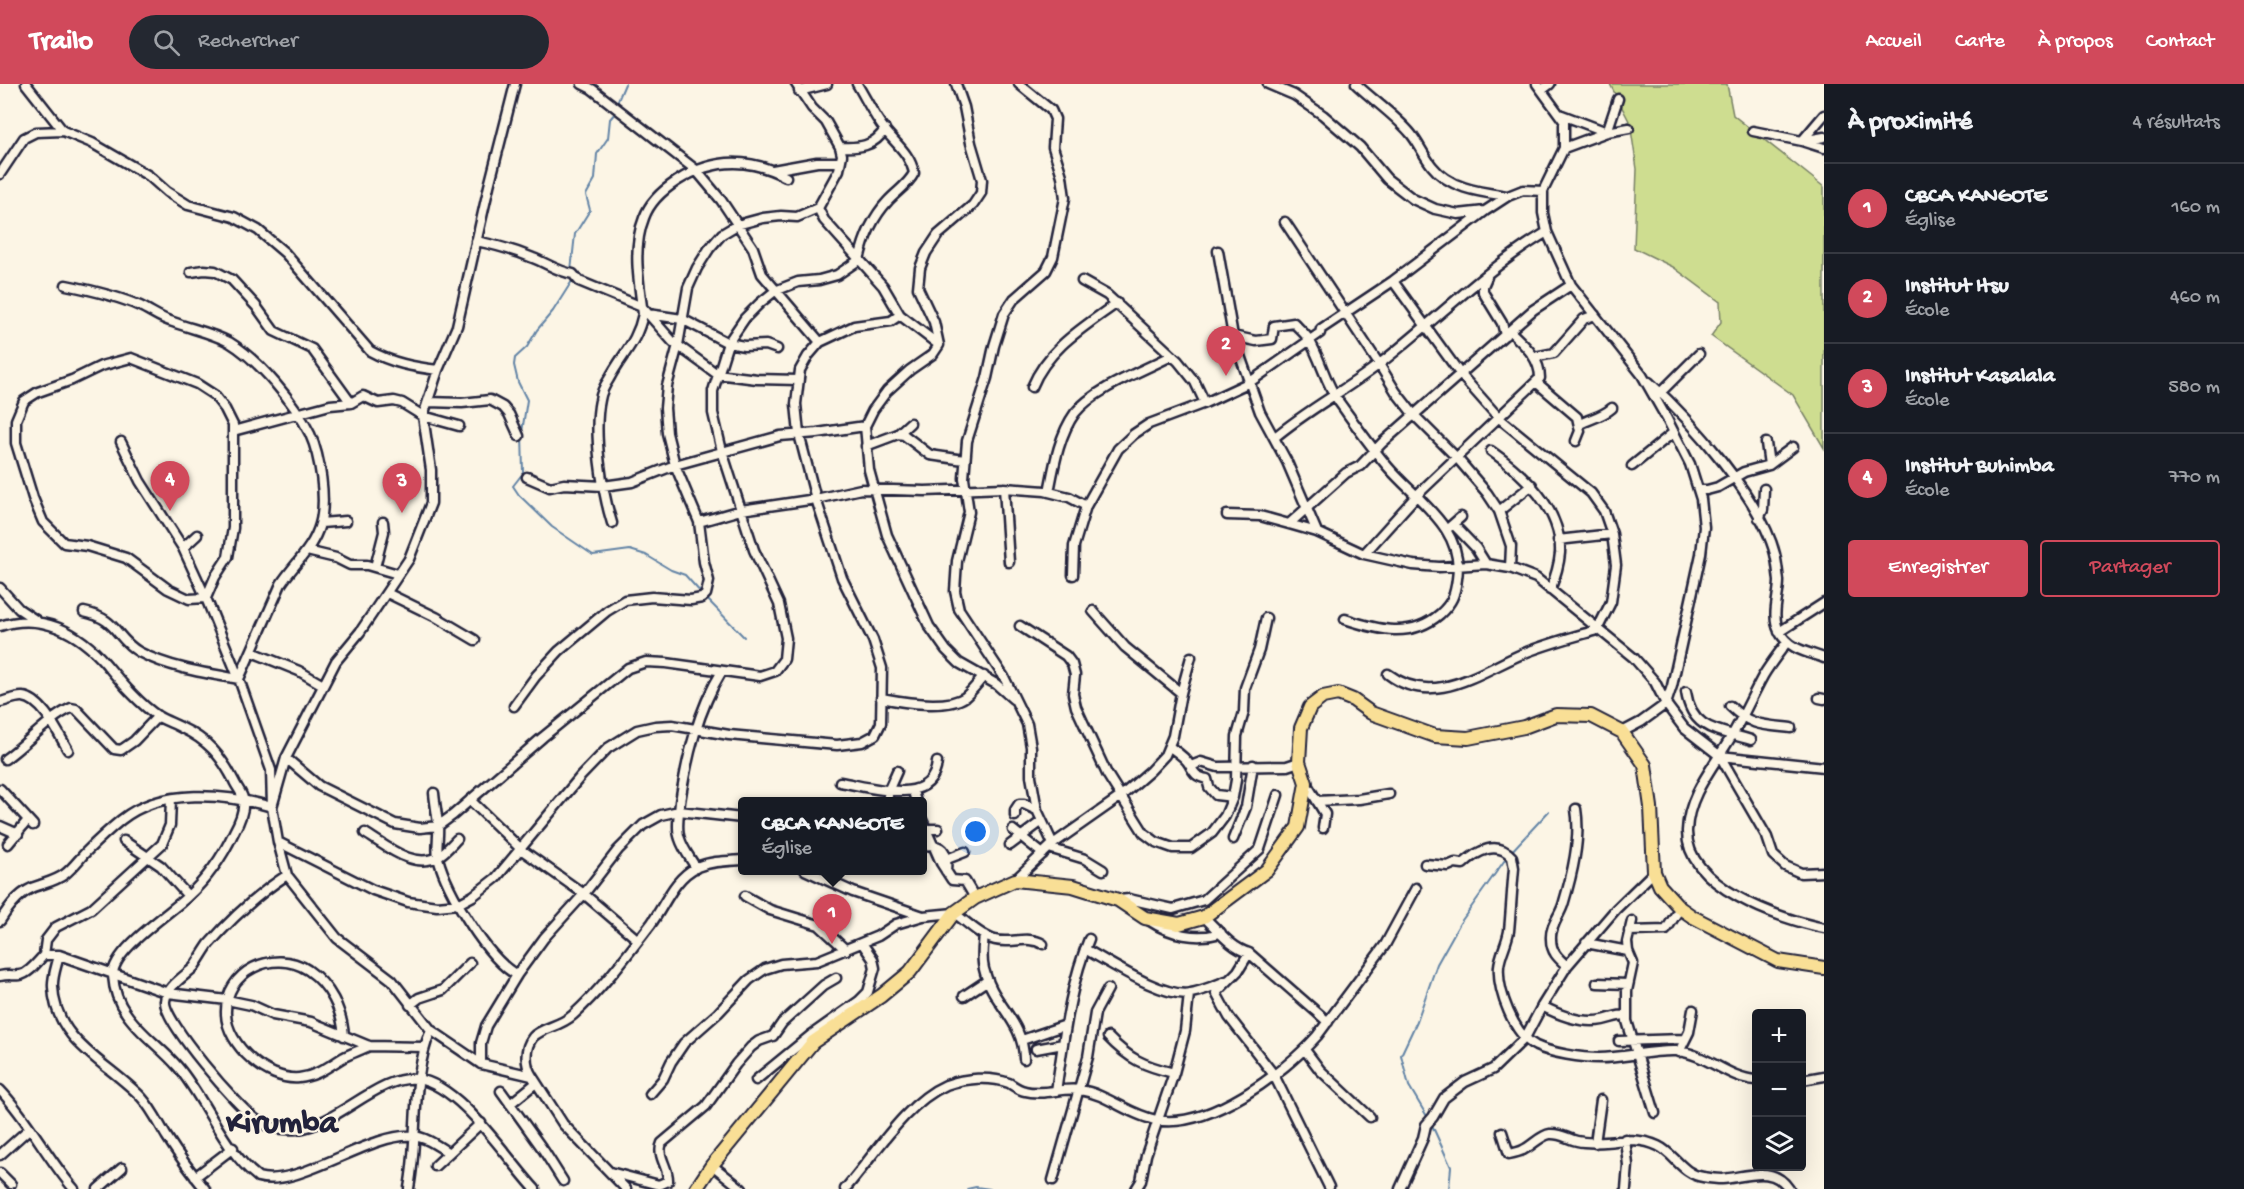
<!DOCTYPE html>
<html lang="fr">
<meta charset="utf-8">
<style>
:root{--surface:#171b24;--page:#242831;--text:#f1f3f6;--muted:#9ea1a6;--line:#363941;--accent:#d1495b}
body{margin:0;font-family:"Gochi Hand",sans-serif;background:var(--page);color:var(--text)}
.controls{position:absolute;right:18px;bottom:18px;display:grid;overflow:hidden;border-radius:6px;box-shadow:0 6px 24px #0002}
.controls button{width:54px;height:54px;display:grid;place-items:center;padding:0;border:0;border-bottom:2px solid var(--line);background:var(--surface);color:var(--text);font:30px sans-serif}
.you{position:absolute;left:976px;top:748px;width:21px;height:21px;margin:-15px;border:4px solid #fff;border-radius:50%;background:#1a73e8;box-shadow:0 0 0 9px #1a73e833}
.badge{display:grid;place-items:center;width:39px;height:39px;border-radius:50%;background:var(--accent);color:#fff;font-size:20px;font-weight:700}
.pin{position:absolute;translate:-50% -50px;filter:drop-shadow(0 2px 3px #0008)}
.pin::after{content:'';position:absolute;top:32px;width:21px;height:18px;background:inherit;clip-path:polygon(0 0,100% 0,50% 100%)}
.popup{position:absolute;left:738px;top:713px;width:189px;height:78px;box-sizing:border-box;display:grid;place-content:center;border-radius:6px;background:var(--surface);filter:drop-shadow(0 2px 4px #0005);font-size:20px;white-space:nowrap;color:var(--muted)}
.popup b{font-size:22px;color:var(--text)}
.popup::after{content:'';position:absolute;left:50%;top:100%;margin-left:-12px;border:12px solid transparent;border-top-color:var(--surface)}
.list{margin:0;padding:0;list-style:none}
h2{display:flex;justify-content:space-between;align-items:center;height:78px;margin:0;padding:0 24px;font-size:26px}
h2 small{font-size:20px;font-weight:400;color:var(--muted)}
.list li{display:grid;grid-template-columns:39px 1fr auto;gap:18px;align-items:center;box-sizing:border-box;height:90px;padding:0 24px;border-top:2px solid var(--line)}
.list b{display:block;font-size:22px;white-space:nowrap}
.list p{margin:0;font-size:20px;white-space:nowrap;color:var(--muted)}
.list em{font-size:20px;font-style:normal;color:var(--muted)}
.actions{display:flex;gap:12px;padding:18px 24px}
.actions a{flex:1;padding:14px 0;border:2px solid var(--accent);border-radius:6px;text-align:center;font-size:21px;color:var(--accent)}
.actions .main{background:var(--accent);color:#fff}
.icon{flex:none;width:33px;height:33px;fill:none;stroke:currentColor;stroke-width:2;stroke-linecap:round;stroke-linejoin:round}
.map{position:relative;flex:none;width:1824px;height:1105px;overflow:hidden}
header{display:flex;align-items:center;gap:36px;box-sizing:border-box;height:84px;padding:0 30px;background:var(--accent);color:#fff}
header strong{font-size:28px}
nav{display:flex;gap:33px;margin-inline-start:auto;font-size:21px}
.search{width:420px;height:54px;background:var(--page);display:flex;align-items:center;gap:15px;box-sizing:border-box;padding:0 21px;border-radius:33px;color:var(--muted);font-size:22px}
main{display:flex}
aside{flex:1;background:var(--surface)}
.map>svg:first-child{display:block}
.green{fill:#cedd90;stroke:#788066;stroke-width:1.5}
.lines{fill:none;stroke-linecap:round;stroke-linejoin:round}
.stream{stroke:#6384a6;stroke-width:2}
.minor-casing{stroke:#22223b;stroke-width:13}
.highway-casing{stroke:#22223b;stroke-width:16}
.minor{stroke:#fcf5e5;stroke-width:8}
.highway{stroke:#f9df96;stroke-width:12}
.labels{text-anchor:middle;dominant-baseline:central;stroke-width:4.5;stroke-linejoin:round;paint-order:stroke}
.town-label{font-size:33px;font-weight:bold;fill:#22223b;stroke:#fcf5e5}
</style>
<header>
<strong>Trailo</strong>
<div class="search"><svg class="icon" aria-label="search" viewBox="0 0 24 24"><circle cx="10" cy="10" r="6"/><path d="M15 15l6 6"/></svg>Rechercher</div>
<nav><a>Accueil</a><a>Carte</a><a>À propos</a><a>Contact</a></nav>
</header>
<main>
<div class="map">
<svg width="1824" height="1105" viewBox="0 0 1824 1105">
<rect width="100%" height="100%" fill="#fcf5e5"/>
<filter id="ink" filterUnits="userSpaceOnUse"><feTurbulence type="fractalNoise" baseFrequency=".0167" numOctaves="2"/><feDisplacementMap in="SourceGraphic" scale="12" xChannelSelector="R" yChannelSelector="G"/><feConvolveMatrix kernelMatrix="1 2 1 2 8 2 1 2 1" color-interpolation-filters="sRGB"/></filter>
<g filter="url(#ink)">
<path class="green" d="M1610,0H1727L1733,31L1824,103V364L1793,311L1711,252L1721,238L1720,218L1673,183L1634,164L1637,85L1630,39Z"/>
<g class="lines">
<path class="stream" d="M616,21L625,0
M571,187L575,150L590,126L586,111L595,95L597,70L608,54L610,35L616,28
M571,192L572,197L553,227L537,246L527,263L515,274L514,281L518,298L527,316L522,348L523,389L513,402L519,411L552,443L593,471L630,466L646,471L671,486L685,491L702,510
M706,514L744,553
M1510,769L1549,727
M1428,1034L1409,1002L1401,971L1417,937L1437,880L1460,839L1507,773
M1431,1039L1451,1083L1449,1105
M967,1105L976,1103L990,1105"/>
<defs>
<path id="minor" d="M26,0L63,47
M515,0L489,102L457,242L438,286L423,332L431,386V419L409,475L360,548L336,577L286,674L272,723L278,758L287,791L337,854L392,896L431,946L481,980L532,992L563,1040L626,1105
M582,0L592,5L696,86L721,116L753,164L762,190L820,258
M956,0L964,23L971,59L982,96L981,109L973,121L938,151L926,169L920,184L918,204L934,238L939,261L933,270L910,286L887,307L873,326L865,342L869,386L887,451L929,542L946,566L959,579L996,600L1013,615
M1019,0L1051,26L1055,35L1053,63L1062,92L1065,114L1053,173L1046,187L1014,215L1004,230L994,262L987,294L967,357L964,394L969,428L957,477L955,507L959,525L1004,593L1027,640L1031,663V692L1037,726L1053,760
M1268,0L1294,11L1323,31L1360,63L1387,95L1413,115L1435,125L1458,130L1485,127
M1356,0C1374,17 1396,32 1411,50C1419,60 1424,72 1432,82C1450,105 1480,108 1508,112
M1537,0L1564,37V64L1543,107V129L1547,148L1571,201L1642,291L1667,335L1690,380L1701,415L1704,443L1701,470L1672,602L1666,620L1641,638L1622,648
M1542,6L1550,0
M799,7L827,0
M1562,31L1607,48L1618,15
M1824,31L1802,57L1824,53
M1753,47L1802,57L1824,64
M840,63C859,64 874,63 885,45
M1564,64L1607,48L1629,44
M773,86L817,78H840
M0,90L24,54L36,48L63,47L92,59L149,92L167,108L188,121L234,133L258,146L285,169L370,267C392,279 413,283 438,286
M818,124L824,136L883,202L900,231L939,261
M1285,138L1379,280L1396,308L1414,331L1457,374L1487,409L1499,427L1511,462L1510,484
M476,157C496,161 514,166 533,174C546,179 559,188 573,190L579,197L642,223L673,258L717,290L757,295L798,296
M1218,167L1233,252L1260,328L1287,378L1317,448
M191,188L204,186L215,187L232,196L256,222L274,247L312,265L351,319
M1487,193L1483,202V208L1502,239L1505,251
M1082,197L1107,211L1178,277L1195,298L1205,319
M66,201C91,206 117,212 140,222C151,227 161,235 173,238C192,245 212,249 229,258C259,276 295,319 310,350C320,372 327,416 320,440C313,465 294,480 281,500L239,595C205,589 170,584 139,568C115,554 118,535 84,528
M648,230L682,235L728,259L744,262L766,261L777,265
M1233,252L1256,257L1272,255L1274,242L1294,239C1299,245 1306,250 1309,256C1321,275 1325,299 1339,318C1355,340 1371,363 1388,383C1416,416 1465,444 1457,495C1455,511 1452,519 1440,530C1411,555 1378,546 1345,535
M1534,273L1554,269L1584,235L1595,231
M131,274L197,300L214,311L225,325L233,341V444L228,473L215,493L206,514L189,515L168,505L126,474L87,462L64,459L43,438L33,414L16,359V336L24,317L38,308L72,296L101,282Z
M1536,298L1577,333L1580,347L1576,357
M1649,298C1691,336 1761,415 1775,470C1777,478 1778,489 1779,497C1779,513 1771,531 1779,547C1788,565 1807,568 1824,574
M1032,303C1048,264 1084,243 1117,219
M1661,308L1699,270
M428,318L462,319L490,316L503,323L509,330L519,352
M1580,340C1591,334 1602,333 1612,324
M233,347L330,321L351,319L363,312L378,319L394,317L402,319L423,332L459,342
M898,350L910,339
M1274,354C1308,325 1348,305 1382,278C1437,235 1488,183 1547,148
M1766,359L1769,381
M866,362L898,350L904,351L930,371L964,376
M1491,367C1524,390 1562,426 1560,469C1559,482 1555,494 1550,506
M1632,382L1674,348
M527,393L550,403L564,400L603,402L632,398L675,381L780,352L817,349L865,342
M1004,404L1009,478
M1699,406H1707L1718,403L1744,388L1769,381L1793,363
M1049,408C1054,382 1059,351 1075,329C1095,304 1143,287 1171,272
M1499,427L1532,401
M1227,431L1260,432L1289,440L1317,448L1364,470L1413,481L1439,483L1486,480L1510,484L1536,494L1634,574L1655,598L1666,620L1684,644L1720,672L1767,753L1773,771L1785,782L1801,789L1824,788
M1759,434L1763,426L1764,405
M699,438L741,426L816,415L861,405L925,407L1004,404L1045,407L1069,413L1086,422
M321,439L346,437
M612,439C602,407 593,349 600,316C601,309 605,301 609,295C622,270 637,259 643,230C639,199 632,164 644,134C650,117 663,106 677,97C713,74 749,73 786,93
M1289,440L1346,389L1360,382L1382,359L1533,226L1571,201
M1453,440L1461,433
M1446,446L1453,440L1476,464L1486,480
M1558,456L1612,450
M183,464L197,451
M307,467L336,474L350,481H367L398,490
M1364,470L1418,410L1540,294C1540,273 1523,260 1510,247
M375,483L384,448L383,438
M1073,491L1074,462L1086,422L1118,365L1134,350L1149,340L1205,319L1250,298L1320,249L1321,245L1393,197L1485,127L1508,112L1523,106L1543,107
M0,504L19,525L37,537
M387,509L436,533L475,556
M1093,527L1125,563L1181,609
M0,542C41,528 79,548 106,580C121,598 139,620 159,633C166,637 175,640 182,644C208,656 221,672 234,697C236,702 242,709 243,714C245,725 239,739 234,748C223,772 207,795 187,813C170,829 111,867 113,892C114,906 118,918 126,929C140,950 162,964 178,983C206,1016 223,1066 258,1093C298,1105 370,1048 413,1052C426,1053 438,1062 449,1069
M1020,542L1066,572L1072,580L1075,591L1073,610L1076,623L1107,690L1144,749L1156,758L1173,764H1191L1212,749L1225,732L1233,713L1236,696L1237,652L1244,628L1245,604L1259,566L1266,534
M1779,548L1824,519
M1787,558C1779,569 1770,580 1763,592C1752,612 1743,633 1731,653C1714,682 1688,711 1687,747C1686,803 1780,835 1824,844
M252,568L299,587L323,601
M1388,590C1433,624 1478,589 1522,570C1546,560 1573,553 1597,546L1611,518L1616,481L1612,450L1604,427L1591,409L1499,334L1461,291L1393,197
M1686,608C1692,648 1721,646 1751,656
M881,614C902,618 946,626 965,613C972,607 978,599 984,592
M1819,614L1824,615
M0,618C7,617 16,612 23,613C43,615 59,651 68,666
M514,622L536,592L559,567L607,527L625,516L652,513L691,516L702,514L706,510L709,497L704,478L699,438L675,381L667,349L665,324L667,302L678,261L688,204L697,184L709,165L722,150L737,141L763,134L781,132L797,133L818,124L839,86L842,71L840,63L826,38L812,24L796,0
M1730,622C1750,642 1764,641 1791,644
M1170,663C1177,668 1185,673 1189,680C1195,690 1195,692 1207,695L1209,703L1216,711L1233,713
M1720,672L1824,683
M286,674L319,702L395,740L420,744L438,742L453,731L543,653L628,584L646,578L666,579L760,592L775,587L784,575L786,554L779,520L754,466L722,367L713,329V307L728,259L745,234L760,219L775,207L798,198L819,196L837,191L859,176C864,154 872,134 888,117C897,107 908,101 914,89C910,70 897,61 885,46C874,32 866,15 857,0
M5,675C28,659 46,636 71,624L76,625L114,665L121,666L134,657L158,632
M1191,682L1201,678L1218,683L1287,682L1299,678
M840,698C871,703 933,724 937,678
M1306,699L1325,730L1323,744
M0,705L33,741
M913,707L916,718
M434,709C435,720 437,730 438,741C439,752 436,764 438,774C447,807 487,875 517,891
M470,716L522,766L584,810L638,856
M1317,717L1359,715L1389,710
M887,718L889,705L897,687
M1015,732V726L1019,720H1024L1037,726
M922,736L941,779L952,796L965,797L975,814
M0,742L18,750
M922,745H938
M1013,746L1043,770
M365,749C385,761 416,788 440,771C446,767 452,760 457,755
M1233,755L1246,723L1253,681
M124,757L161,782L188,812
M278,758L373,806L408,818L437,822L458,820L473,812L496,794L581,692L608,664L637,646L655,642L672,641L729,651L837,661L862,658L875,651L881,639L882,584L873,556L842,494L816,415L799,350L796,320L800,286L808,272L820,258L854,242L891,237L900,231
M8,760L28,736
M1010,761L1042,737
M922,762C943,759 948,766 946,787
M1049,764L1085,775L1103,786
M947,775L965,768
M1425,780L1448,782L1455,779L1463,780C1477,767 1497,756 1512,773L1514,784C1512,805 1511,826 1509,847C1507,859 1500,871 1499,882C1497,907 1514,951 1536,962C1551,969 1582,974 1599,974C1624,974 1651,966 1676,967C1706,969 1727,994 1756,996
M696,784C691,775 683,765 680,755C676,745 679,730 680,718C687,673 698,626 722,587
M805,786L853,808L923,832L954,829C966,837 980,852 995,856C1011,860 1028,851 1043,860
M287,791C258,810 232,834 209,860C204,867 199,876 194,883C185,892 166,903 165,917C163,937 239,1025 258,1037C269,1044 285,1046 298,1045C337,1041 380,990 417,995C461,1001 506,1074 535,1105
M1015,796L1053,760L1120,713L1150,687L1165,671L1173,652L1181,609L1191,573
M745,812L770,826L819,841L846,866
M1119,816L1129,815L1173,825L1204,816L1260,765L1278,711
M1204,833C1218,846 1231,864 1249,869L1328,938
M0,837C10,821 21,806 40,801C49,798 57,796 65,790C73,784 80,774 87,767C98,756 110,745 121,736C162,703 226,710 272,723L271,686L239,595L206,514L183,464L140,397L121,358
M1150,837C1171,851 1197,856 1221,849
M1632,837L1627,858L1628,867L1633,879L1627,907V937L1655,1029
M1629,847L1666,846L1680,824
M984,851C983,862 981,874 984,885C992,920 1024,937 1024,975
M1586,859L1628,867
M1085,865C1109,878 1164,915 1191,909C1202,907 1214,902 1226,897
M1249,869L1238,887L1216,909L1229,933L1274,991L1329,1103
M44,871L46,856L56,843L91,825L162,760L170,741L171,715
M59,871C57,881 52,893 53,903C55,958 109,979 142,1014C152,1025 159,1040 167,1053C179,1072 191,1088 205,1105
M1567,882C1558,874 1551,868 1551,855C1550,842 1559,833 1563,821C1572,791 1581,755 1576,725
M0,892C10,890 13,892 20,891C29,890 38,877 44,871H59L168,909L227,916L251,921L273,931L311,938L369,962L424,963
M1597,899L1628,900
M964,912L988,896
M410,921L419,914L443,906L470,879
M1542,922C1559,931 1583,940 1603,936C1612,934 1617,931 1627,931
M344,952C342,926 330,901 308,886C274,864 224,887 226,930C227,961 267,997 299,994C317,992 329,982 344,973C352,969 361,966 369,962
M1108,953C1129,975 1144,982 1174,989
M1022,956L1066,941
M1619,957L1684,955
M1036,965L1063,960
M1305,966L1320,986L1370,1033
M1679,968L1689,948L1693,926
M481,980V959L486,942L517,891L544,854L584,810L618,766L643,741L661,731L679,727L742,734
M532,992C525,981 524,964 533,953C542,943 560,943 573,931C602,905 627,871 651,840C665,821 674,794 697,783C711,777 727,777 742,776
M756,996L811,951L859,917L868,908L875,884L873,875L862,859
M1802,996L1824,992
M0,1006C29,1036 47,1074 74,1105
M501,1007L544,1067L563,1097
M1056,1007C1064,956 1069,903 1089,855
M650,1010L663,995L671,978L684,959L718,929L749,896L765,885L781,880L817,877L878,852L896,840L923,832
M510,1020L536,999
M1502,1048L1509,1070C1514,1069 1519,1068 1523,1066C1532,1062 1541,1051 1550,1050C1561,1049 1567,1055 1577,1057C1605,1063 1631,1049 1658,1062C1675,1070 1682,1090 1703,1093C1709,1094 1716,1095 1722,1095C1746,1093 1773,1080 1789,1105
M1625,1055L1628,1081L1626,1105
M1595,1059L1601,1016
M0,1071L30,1044
M712,1081L742,1105
M435,1082L481,1039
M610,1088L659,1101L668,1097C669,1083 656,1072 662,1059L706,1022L736,980L751,963L759,957L773,952L782,939L824,901L836,894
M0,1089L11,1100
M195,1093L233,1064
M1053,1096L1088,973L1095,929L1108,905
M409,1104C419,1052 410,996 431,946
M98,1105L122,1084
M845,1105C874,1072 905,1019 946,1001C965,994 990,992 1009,999C1014,1002 1019,1006 1025,1007C1044,1012 1062,1003 1080,1006C1107,1010 1129,1031 1156,1036C1208,1046 1284,989 1317,952L1385,861L1416,804
M1136,1105L1141,1097L1146,1071L1174,989L1185,947L1189,910
M1400,1105L1423,1054L1426,1041L1433,1033L1444,1014L1465,998L1493,985L1525,954L1542,922L1567,882L1616,825L1654,788"/>
<path id="highway" d="M696,1105L712,1081L813,958L881,912L910,888L954,829L975,814L1015,796L1073,802L1118,816L1145,834L1179,840L1204,833L1267,786L1298,743L1306,699L1299,678L1301,644L1310,623L1323,613L1338,610L1353,616L1371,629L1435,652L1468,654L1524,643L1556,631L1591,632L1622,648L1645,681L1651,723L1654,788L1660,802L1680,824L1693,833L1778,877L1824,884"/>
</defs>
<use href="#minor" class="minor-casing"/>
<use href="#highway" class="highway-casing"/>
<use href="#minor" class="minor"/>
<use href="#highway" class="highway"/>
</g>
</g>
<g class="labels">
<g class="town-label">
<text x="282" y="1041">Kirumba</text>
</g>
</g>
</svg>
<div class="controls">
<button>+</button>
<button>−</button>
<button><svg class="icon" aria-label="layers" viewBox="0 0 24 24"><path d="M12 4l9 5-9 5-9-5zM3 14l9 5 9-5"/></svg></button>
</div>
<div class="you"></div>
<div class="pin badge" style="left:832px;top:860px">1</div>
<div class="popup"><b>CBCA KANGOTE</b>Église</div>
<div class="pin badge" style="left:1226px;top:292px">2</div>
<div class="pin badge" style="left:402px;top:429px">3</div>
<div class="pin badge" style="left:170px;top:427px">4</div>
</div>
<aside>
<h2>À proximité<small>4 résultats</small></h2>
<ul class="list">
<li><span class="badge">1</span><div><b>CBCA KANGOTE</b><p>Église</p></div><em>160 m</em></li>
<li><span class="badge">2</span><div><b>Institut Itsu</b><p>École</p></div><em>460 m</em></li>
<li><span class="badge">3</span><div><b>Institut Kasalala</b><p>École</p></div><em>580 m</em></li>
<li><span class="badge">4</span><div><b>Institut Buhimba</b><p>École</p></div><em>770 m</em></li>
</ul>
<div class="actions"><a class="main">Enregistrer</a><a>Partager</a></div>
</aside>
</main>
